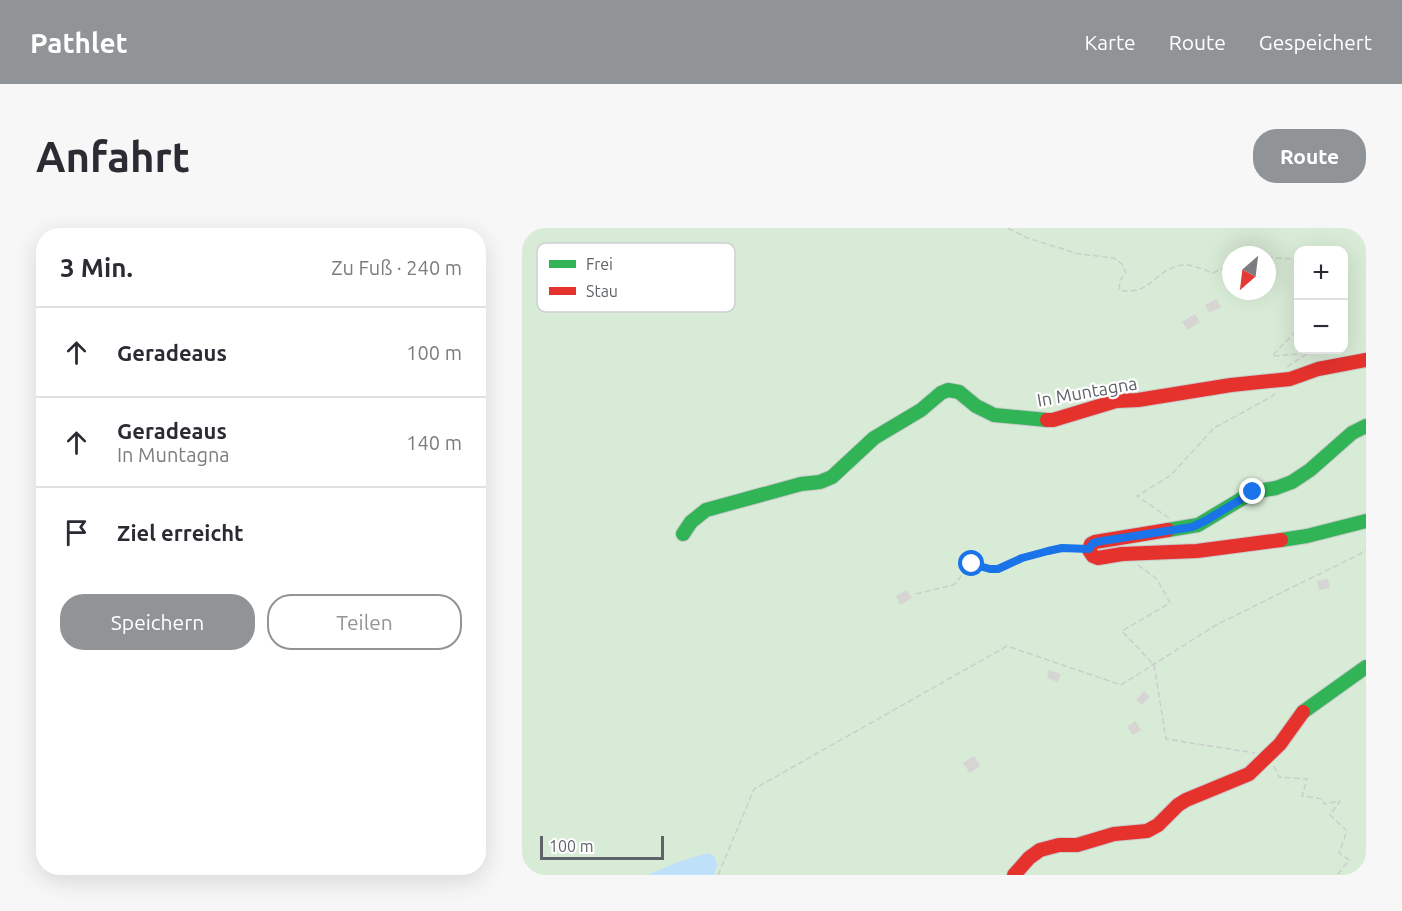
<!DOCTYPE html>
<html lang="de">
<meta charset="utf-8">
<style>
:root{--surface:#fff;--page:#f7f7f7;--text:#2b2b33;--muted:#7c7c81;--line:#e1e1e2;--accent:#919496}
body{margin:0;font-family:Ubuntu,sans-serif;background:var(--page);color:var(--text)}
.controls{position:absolute;right:18px;top:18px;display:grid;overflow:hidden;border-radius:12px;box-shadow:0 6px 24px #0002}
.controls button{width:54px;height:54px;display:grid;place-items:center;padding:0;border:0;border-bottom:2px solid var(--line);background:var(--surface);color:var(--text);font:30px sans-serif}
.compass{position:absolute;left:700px;top:18px;width:54px;height:54px;border-radius:50%;background:var(--surface);box-shadow:0 6px 24px #0002;rotate:208deg}
.scale{position:absolute;left:18px;bottom:15px;width:124px;box-sizing:border-box;padding-left:6px;border:3px solid #5f6368;border-top:0;font-size:16px;line-height:21px;white-space:nowrap;color:#5f6368;-webkit-text-stroke:4px #fff;paint-order:stroke}
.stop{position:absolute;width:18px;height:18px;margin:-14px;border:4px solid #1a73e8;border-radius:50%;background:#fff}
.stop.end{background:#1a73e8;border-color:#fff;box-shadow:0 2px 6px #0008}
.list{margin:0;padding:0;list-style:none}
h2{display:flex;justify-content:space-between;align-items:center;height:78px;margin:0;padding:0 24px;font-size:26px}
h2 small{font-size:20px;font-weight:400;color:var(--muted)}
.list li{display:grid;grid-template-columns:39px 1fr auto;gap:18px;align-items:center;box-sizing:border-box;height:90px;padding:0 24px;border-top:2px solid var(--line)}
.list b{display:block;font-size:22px;white-space:nowrap}
.list p{margin:0;font-size:20px;white-space:nowrap;color:var(--muted)}
.list em{font-size:20px;font-style:normal;color:var(--muted)}
.actions{display:flex;gap:12px;padding:18px 24px}
.actions a{flex:1;padding:14px 0;border:2px solid var(--accent);border-radius:24px;text-align:center;font-size:21px;color:var(--accent)}
.actions .main{background:var(--accent);color:#fff}
.icon{flex:none;width:33px;height:33px;fill:none;stroke:currentColor;stroke-width:2;stroke-linecap:round;stroke-linejoin:round}
.map{position:relative;flex:none;width:844px;height:647px;overflow:hidden;border-radius:24px}
header{display:flex;align-items:center;gap:36px;box-sizing:border-box;height:84px;padding:0 30px;background:var(--accent);color:#fff}
header strong{font-size:28px}
nav{display:flex;gap:33px;margin-inline-start:auto;font-size:21px}
.intro{display:flex;align-items:center;justify-content:space-between;box-sizing:border-box;height:144px;padding:0 36px}
h1{margin:0;font-size:42px}
.button{padding:15px 27px;border-radius:24px;background:var(--accent);color:#fff;font-size:21px;font-weight:700}
main{display:flex;gap:36px;padding:0 36px}
aside{flex:1;background:var(--surface);border-radius:24px;box-shadow:0 6px 24px #0002}
.map>svg:first-child{display:block}
.green{fill:#d8ebd6;fill-rule:evenodd}
.water{fill:#bfe0f9}
.building{fill:#d6d5d3}
.lines{fill:none;stroke-linecap:round;stroke-linejoin:round}
.fast-casing{stroke:#cacacb;stroke-width:16}
.jam-casing{stroke:#cacacb;stroke-width:16}
.path{stroke:#cacfcc;stroke-width:1.5;stroke-dasharray:6 3;stroke-linecap:butt}
.fast{stroke:#30b455;stroke-width:14}
.jam{stroke:#e5322d;stroke-width:14}
.route{stroke:#1a73e8;stroke-width:8}
.labels{text-anchor:middle;dominant-baseline:central;stroke-width:4.5;stroke-linejoin:round;paint-order:stroke}
.street-label{font-size:18px;fill:#5f6368;stroke:#fff}
.key{fill:#fff;stroke:#cfd0d2;stroke-width:1.5}
.key-label{font-size:16px;fill:#5f6368}
</style>
<header>
<strong>Pathlet</strong>
<nav><a>Karte</a><a>Route</a><a>Gespeichert</a></nav>
</header>
<div class="intro"><h1>Anfahrt</h1><a class="button">Route</a></div>
<main>
<aside>
<h2>3 Min.<small>Zu Fuß · 240 m</small></h2>
<ul class="list">
<li><svg class="icon" aria-label="ahead" viewBox="0 0 24 24"><path d="M12 20V5M6 11l6-6 6 6"/></svg><div><b>Geradeaus</b></div><em>100 m</em></li>
<li><svg class="icon" aria-label="ahead" viewBox="0 0 24 24"><path d="M12 20V5M6 11l6-6 6 6"/></svg><div><b>Geradeaus</b><p>In Muntagna</p></div><em>140 m</em></li>
<li><svg class="icon" aria-label="arrive" viewBox="0 0 24 24"><path d="M6 21V4h12l-3 4 3 4H6"/></svg><div><b>Ziel erreicht</b></div></li>
</ul>
<div class="actions"><a class="main">Speichern</a><a>Teilen</a></div>
</aside>
<div class="map">
<svg width="844" height="647" viewBox="0 0 844 647">
<rect width="100%" height="100%" fill="#efeeea"/>
<path class="green" d="M0,0H844V647H192L195,637L193,629L186,625L126,647H0ZM776,22H822V122H776ZM709,27H745V63H709Z"/>
<path class="water" d="M186,625L193,629L195,637L192,647H126L156,634Z"/>
<path class="building" d="M694,71L699,79L687,85L683,77Z
M673,86L678,94L666,102L660,94Z
M806,351L808,360L797,362L795,353Z
M385,362L390,370L378,377L374,368Z
M527,442L539,446L536,454L525,450Z
M622,463L628,469L620,477L614,472Z
M613,493L619,502L611,507L605,499Z
M452,528L458,538L448,545L441,535Z"/>
<g class="lines">
<defs>
<path id="fast" d="M646,302L676,297L731,264L754,260L770,254L788,242L830,205L844,198
M161,306L169,294L184,282L279,256L298,254L310,249L352,210L399,182L419,165L426,162L437,164L454,178L472,187L525,192
M759,312L785,308L844,293
M781,484L844,439"/>
<path id="jam" d="M525,192H531L594,173L616,172L709,157L768,151L796,141L844,132
M646,302L573,314L569,316L567,322L571,328L576,330L600,326L675,323L759,312
M492,647L507,630L518,622L537,617H555L592,606L625,603L636,597L656,577L664,572L727,546L758,516L781,484"/>
</defs>
<use href="#fast" class="fast-casing"/>
<use href="#jam" class="jam-casing"/>
<path class="path" d="M486,0L505,10L557,26L592,30L600,36L604,45L598,52L597,62C628,69 633,41 660,37C670,36 682,42 691,45L704,39L709,34
M745,29L768,31L776,36
M765,139L786,125L750,128L776,101
M647,290L615,268L649,247L692,200L749,169L755,164
M616,337L635,351L648,375L600,403L632,437L644,511L733,525
M394,366L431,357C440,351 441,340 450,336C457,338 466,342 474,341C483,340 492,333 500,330C519,324 538,320 557,321
M752,538L757,549L785,551L780,568L801,571L802,576L818,573L808,587L825,603L817,625L827,632L815,647
M196,647L232,561L485,418L599,457L694,397L844,323"/>
<use href="#fast" class="fast"/>
<use href="#jam" class="jam"/>
</g>
<g class="lines">
<path class="route" d="M450,336L468,341H476L500,330L526,323L540,320L567,321L571,315L580,313L670,299L683,293L731,264"/>
</g>
<g class="labels">
<g class="street-label">
<text transform="translate(565 163) rotate(-10)">In Muntagna</text>
</g>
</g>
<rect x="15" y="15" width="198" height="69" rx="9" class="key"/>
<rect x="27" y="32" width="27" height="8" fill="#30b455"/>
<rect x="27" y="59" width="27" height="8" fill="#e5322d"/>
<g class="key-label">
<text x="64" y="42">Frei</text>
<text x="64" y="69">Stau</text>
</g>
</svg>
<div class="controls">
<button>+</button>
<button>−</button>
</div>
<svg class="compass" viewBox="-18 -18 36 36"><path d="M0-13l5 13h-10z" fill="#e53935"/><path d="M0 13l5-13h-10z" fill="#7c7c81"/></svg>
<div class="scale">100 m</div>
<div class="stop" style="left:450px;top:336px"></div>
<div class="stop end" style="left:731px;top:264px"></div>
</div>
</main>
